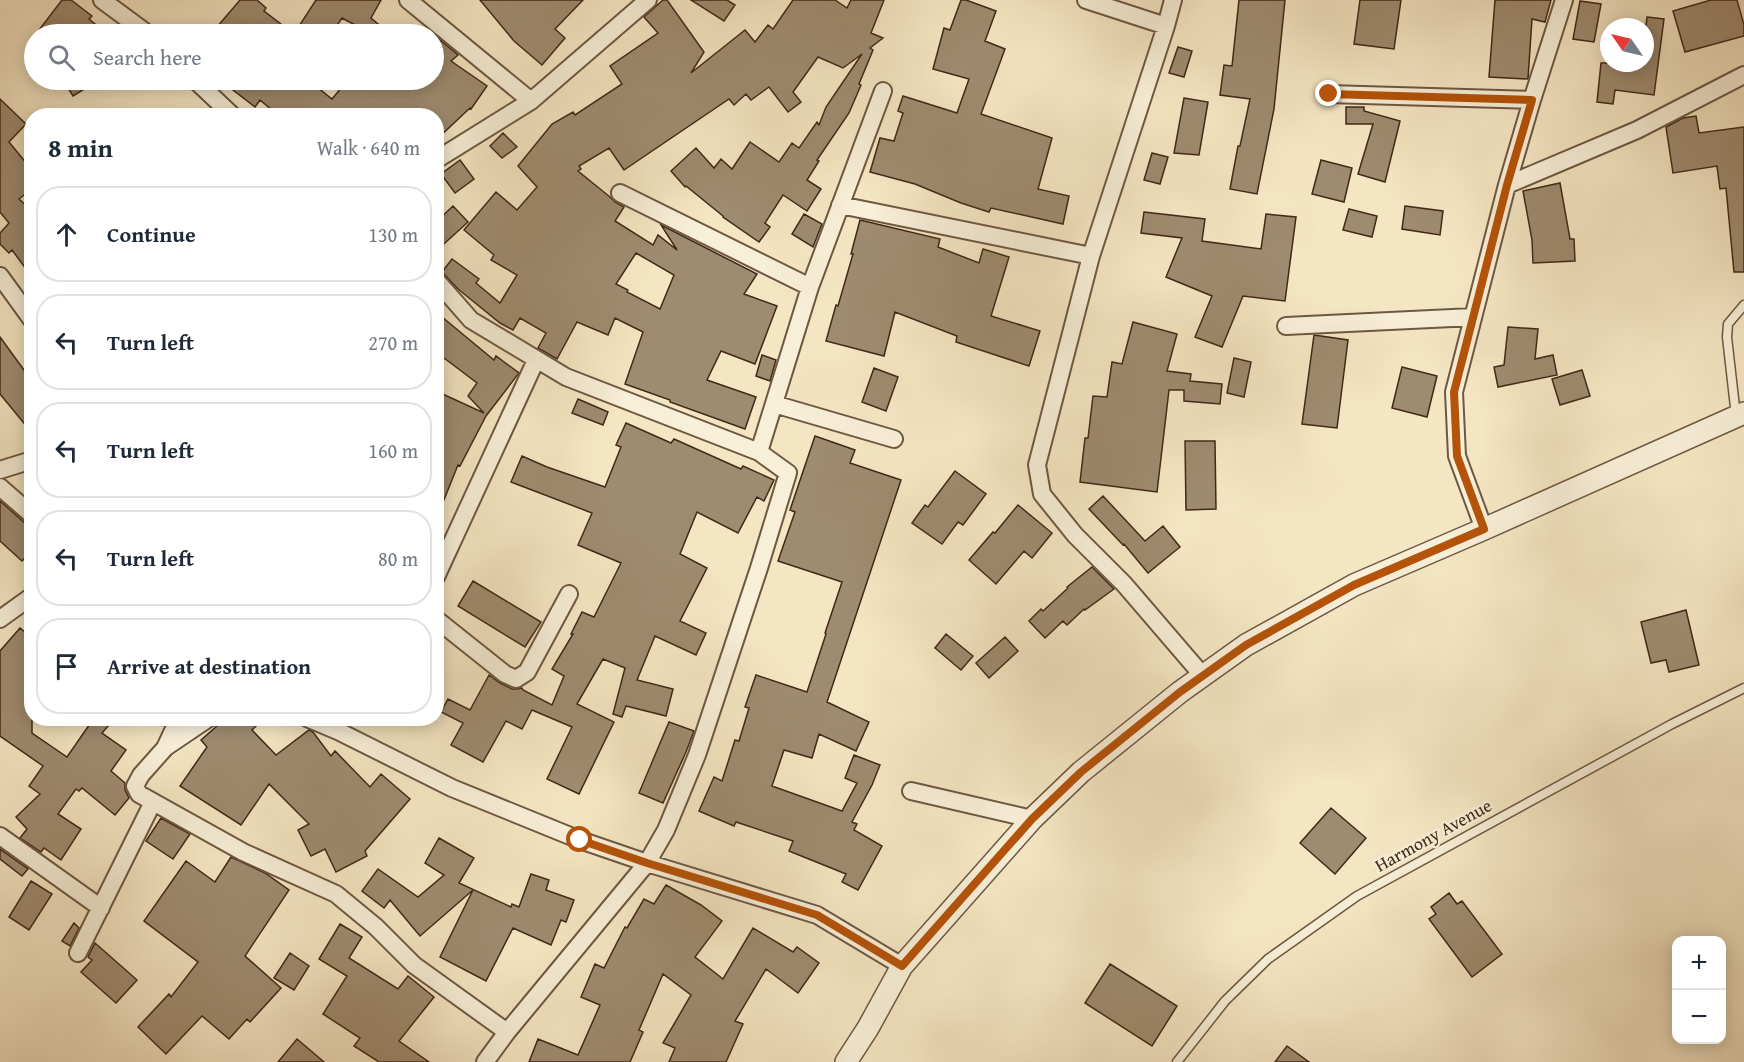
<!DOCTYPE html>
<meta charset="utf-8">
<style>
:root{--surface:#fff;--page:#f6f6f7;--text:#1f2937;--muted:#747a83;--line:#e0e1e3}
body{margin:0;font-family:"Gentium Book Plus",serif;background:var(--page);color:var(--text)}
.controls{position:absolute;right:18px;bottom:18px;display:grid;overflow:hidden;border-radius:12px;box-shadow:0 3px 15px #0003}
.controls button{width:54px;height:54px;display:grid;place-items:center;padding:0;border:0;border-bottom:2px solid var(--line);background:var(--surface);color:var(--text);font:30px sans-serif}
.compass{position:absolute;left:1600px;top:18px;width:54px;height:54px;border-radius:50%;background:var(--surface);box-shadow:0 3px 15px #0003;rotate:304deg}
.stop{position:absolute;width:18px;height:18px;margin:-14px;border:4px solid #b45309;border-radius:50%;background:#fff}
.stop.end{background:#b45309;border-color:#fff;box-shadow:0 2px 6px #0008}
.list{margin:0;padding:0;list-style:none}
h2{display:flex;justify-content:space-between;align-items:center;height:78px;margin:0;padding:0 24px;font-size:26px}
h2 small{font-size:20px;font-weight:400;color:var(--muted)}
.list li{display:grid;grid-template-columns:39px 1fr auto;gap:18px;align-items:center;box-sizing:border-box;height:96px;margin:0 12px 12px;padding:0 12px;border:2px solid var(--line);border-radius:24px}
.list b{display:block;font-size:22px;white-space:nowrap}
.list em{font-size:20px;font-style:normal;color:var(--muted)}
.icon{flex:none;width:33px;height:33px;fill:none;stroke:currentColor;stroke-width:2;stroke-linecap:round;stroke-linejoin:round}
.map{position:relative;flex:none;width:1744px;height:1062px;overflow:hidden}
.search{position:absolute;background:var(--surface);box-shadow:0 3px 15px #0003;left:24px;top:24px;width:420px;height:66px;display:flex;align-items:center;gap:15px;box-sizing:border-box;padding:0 21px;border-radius:33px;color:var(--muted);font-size:22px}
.panel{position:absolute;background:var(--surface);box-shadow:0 3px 15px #0003;left:24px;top:108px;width:420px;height:618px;border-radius:24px}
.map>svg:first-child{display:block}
.building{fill:#9f8b70;stroke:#412817;stroke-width:1.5;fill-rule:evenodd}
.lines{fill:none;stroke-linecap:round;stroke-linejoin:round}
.service-casing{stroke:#6e5842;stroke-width:11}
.minor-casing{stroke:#6e5842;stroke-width:20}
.tertiary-casing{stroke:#6e5842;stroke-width:24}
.service{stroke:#f8efd8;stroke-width:8}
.minor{stroke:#f8efd8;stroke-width:16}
.tertiary{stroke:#f8efd8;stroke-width:21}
.route{stroke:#b45309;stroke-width:8}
.labels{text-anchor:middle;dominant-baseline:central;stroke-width:5;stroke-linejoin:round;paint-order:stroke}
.street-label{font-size:18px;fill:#412817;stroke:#f8efd8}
</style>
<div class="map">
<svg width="1744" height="1062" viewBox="0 0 1744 1062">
<rect width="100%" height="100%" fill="#f5e6c3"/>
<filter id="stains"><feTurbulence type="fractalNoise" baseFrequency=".00333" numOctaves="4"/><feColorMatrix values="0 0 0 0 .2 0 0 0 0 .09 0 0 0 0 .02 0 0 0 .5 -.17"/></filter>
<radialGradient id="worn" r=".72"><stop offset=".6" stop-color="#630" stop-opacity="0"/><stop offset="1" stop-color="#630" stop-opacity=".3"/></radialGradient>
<path class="building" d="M62,0H71L92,16L89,19L107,34H36Z
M240,0H257L266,8L264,11L294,34L316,0H381L371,18L390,34H372L342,18L331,34H211Z
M480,0H583L555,29L565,38L542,65L514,41Z
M663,0H667L704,52L691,73L745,30L755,42L768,25L773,29L793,0H835L847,8L851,0H884L871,33L883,38L870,48L873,50L859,84L861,85L849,113L817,160L819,161L807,180L821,189L807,211L783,195L765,223L770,227L759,242L723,217V216L686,186L685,187L671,171L696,148L714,168L721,159L732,169L750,142L779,162L792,143L799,148L817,122L819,125L826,107L862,54L843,68L818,57L793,92L801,102L788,112L769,87L751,100L746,94L734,105L729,99L624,170L609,148L579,166L581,169L578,171L610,197L615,202L624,207L615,221L653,245L658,235L677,250L661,225L757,274L744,294L777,306L755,364L721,351L707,380L756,397L745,429L670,402V400L625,384L643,332L615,318L608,335L577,322L557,359L538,348L546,333L520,318L513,330L500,323L458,289L442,272L452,259L479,279L476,283L500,303L517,275L491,260L494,255L464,230L496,192L517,210L537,187L518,166L552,124L573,112L575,115L622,84L610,66L658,33L644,17ZM636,253L674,275L660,309L627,292L628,290L616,284Z
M691,0H727L735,5L724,21Z
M961,0H966L996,11L985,41L1005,49L981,114L1052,138L1038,189L1069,196L1063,224L991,208L989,212L961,203L915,184L870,172L880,138L894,141L903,113L898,111L903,96L957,113L969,79L933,69L944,28L950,30Z
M1239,0H1285L1274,109L1257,194L1230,189L1238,146H1240L1250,99L1220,95L1224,65L1232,66Z
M1360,0H1401L1394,49L1354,44Z
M1495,0H1551L1545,22L1532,19L1528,79L1489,77Z
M1711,0H1737L1744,25V36L1685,52L1673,11Z
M1580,1L1601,4L1594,42L1573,39Z
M1647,17L1664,19L1654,95L1615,90L1613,104L1597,102L1601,63H1645V33Z
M434,35L458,55L451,61L487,86L471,109L470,108L436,140V116H279L260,100L255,107L220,80H308L332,99L348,80H434Z
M1178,47L1192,51L1184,77L1169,73Z
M63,80H99L73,96Z
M1184,98L1208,102L1199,155L1174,153Z
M0,99L26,124L9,142L32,170V189L19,199L32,211V277L12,250L9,253L0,244V233L9,223L0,212Z
M1346,107H1364V111L1400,121L1385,182L1358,174L1373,124H1346Z
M1696,116L1699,133L1744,127V272H1734L1726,188L1720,189L1717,166L1673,173L1666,127L1683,118Z
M503,133L517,147L502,158L490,146Z
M1152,153L1168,157L1160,184L1144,180Z
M460,160L474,179L455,193L441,174Z
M1321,160L1352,168L1344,202L1312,194Z
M1560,183L1570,239H1574L1575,261L1533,263L1532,240L1523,191Z
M453,206L468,222L436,251V222Z
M1405,206L1443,211L1440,235L1402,229Z
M1349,209L1377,216L1372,237L1343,230Z
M1144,212L1205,219L1202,241L1261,249L1266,214L1296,217L1285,301L1243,296L1222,347L1195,337L1212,296L1166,277L1182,238L1141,233Z
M804,214L822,224L813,247L792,234Z
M860,220L940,239L938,247L979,263L983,249L1009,257L991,316L1040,331L1029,366L956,342L957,336L895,312L884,356L826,341L836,305L838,306L853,254H851Z
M436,312L494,360L496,356L519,373L486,416L460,466L458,465L437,517L436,391L484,413L468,396L477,383L436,352Z
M1133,322L1177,334L1167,371L1191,374L1190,381L1222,384L1220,404L1184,401V390H1169L1157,492L1080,482L1085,438H1088L1093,396L1107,397L1112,362L1122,364Z
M1508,327L1538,329L1535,359L1553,355L1557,375L1498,387L1494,367L1504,365Z
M1314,335L1348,340L1337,428L1302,424Z
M0,337L32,381V433L0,394Z
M762,355L776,360L770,381L756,376Z
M1234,358L1251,362L1244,397L1227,393Z
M1402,367L1437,376L1427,417L1392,408Z
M874,368L898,377L886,411L862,402Z
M1582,370L1590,396L1560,405L1552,379Z
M578,399L608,412L603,425L572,413Z
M626,423L671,443L674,439L741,469L743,466L774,480L764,501L757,497L738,533L697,512L680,554L707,568L680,621L706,633L696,655L655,636L637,680L673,689L666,716L626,706L622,717L613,714L625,668L603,659L577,704L614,722L579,794L547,779L572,727L532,710L522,729L506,721L483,762L451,745L463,723L441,712L448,699L470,710L489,675L500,683L512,689H517L522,688L523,690L552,705L564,676L552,669L573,634H571L582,612L594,617L621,563L578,545L592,513L511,482L522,456L547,467L605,487L621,447L616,445Z
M815,436L855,450L850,463L901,480L827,702L869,722L856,751L819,734L812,758L784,750L772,786L842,811L857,783L845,778L854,755L880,765L872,785L852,822L857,824L854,830L882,846L858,890L842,882L846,874L789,851L793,841L736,822L734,826L699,811L714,777L722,781L735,740L739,741L749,708L745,707L756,675L807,692L826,634L825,633L842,582L778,561L795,512L790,510Z
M1185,441H1215L1216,509L1186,510Z
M955,471L986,494L963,525L958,522L942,544L912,523L925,505L928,507Z
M1103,496L1145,541L1163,526L1180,547L1148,573L1124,544L1123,545L1089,509Z
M0,501L25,523L32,525V551L22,561L0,541Z
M1018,505L1052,533L1032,558L1024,551L996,584L969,560L993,532L995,533Z
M1092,567L1114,589L1085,610L1084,609L1067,625L1063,621L1045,638L1029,621L1041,609L1043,611L1068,588L1067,587Z
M473,581L541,622L525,647L458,606Z
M1686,610L1699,665L1669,672L1666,660L1651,663L1641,622Z
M20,628L32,638V733L67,757L94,718H115L102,733L126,750L111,771L125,783V790L129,798L115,815L82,788L79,791L76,789L58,814L81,829L61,860L44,848L41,852L20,838L27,829L16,817L40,794L29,786L43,766L0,736V651Z
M946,634L973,656L961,670L935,648Z
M1005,637L1018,651L989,678L976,663Z
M226,718H264L252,730L276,755L309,730L313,732L331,756L335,751L370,787L381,774L410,799L365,851L367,856L336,872L325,849L311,856L298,830L309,824L269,784L241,825L180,786L207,747L201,740Z
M669,722L694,731L686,752L663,803L639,793Z
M1331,808L1366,838L1335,874L1300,843Z
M161,818L190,834L173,859L146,841Z
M439,838L474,858L459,883L511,907L512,904L519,907L531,874L549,880L546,890L574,900L566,922L561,920L551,945L513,928L486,981L440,957L473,890L420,936L390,900L384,908L362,891L378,869L418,897L444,875L425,863Z
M0,849L28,869L22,876L0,859Z
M231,857L265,873L289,890L245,956L281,988L250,1022L247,1019L229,1039L202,1016L166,1054L138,1027L169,994L171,997L198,962L144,921L186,861L215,882Z
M31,881L52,894L29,930L9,917Z
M666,885L701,905L722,921L695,957L723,979L753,928L793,952L797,947L819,963L798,993L766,969L735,1021L743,1024L726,1062H669L675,1048L663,1043L691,995L663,974L639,1030L643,1032L630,1062H529L538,1039L578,1055L600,1005L581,997L595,964L604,968L625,927L627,928L644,899L654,904Z
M1449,893L1457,904L1462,901L1502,954L1472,977L1429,919L1436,914L1431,907Z
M74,923L79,928L70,946L62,941Z
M340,924L362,937L349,958L398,989L408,976L434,997L399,1041L429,1062H379L354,1046L360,1038L323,1014L347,976L319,959Z
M95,943L137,980L116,1003L81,972L92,960L88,957Z
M290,953L309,966L294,990L274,978Z
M1110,964L1177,1006L1152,1046L1085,1003Z
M297,1039L324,1062H278Z
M1287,1046L1309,1062H1275Z"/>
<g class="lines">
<defs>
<path id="service" d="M1736,416L1727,337L1728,324L1744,305
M1177,1062L1225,1001L1268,959L1357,896L1672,724L1744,688"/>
<path id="minor" d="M102,0L148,34
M408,0L531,101
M1086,0L1166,26
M1173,0L1166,26L1091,256L1037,465L1042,494L1075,535L1124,584L1203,676
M195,80L233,116
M1328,94L1532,100
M436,160L531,101L648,0
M1507,185L1637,130L1744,75
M620,193L810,287
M840,205L1091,256
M0,276L32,320
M436,280L471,320L566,377L759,452L788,473L759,568L697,755L666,830L647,863L507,1032L485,1062
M1286,326L1473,317
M774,404L894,439
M759,452L810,287L883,91
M0,470L32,460
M0,487L32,515
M1484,529L1457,456L1454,392L1507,185L1532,100L1564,0
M436,577L536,360
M0,619L32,596
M436,619L505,674L516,679L527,672L569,594
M179,718L165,748L141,775L135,786L139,794L243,852L336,894L376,927L414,965L507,1032
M307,718L338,731L452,788L580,840L647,863L817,915L902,966
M166,747L209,718
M911,791L1032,819
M0,836L101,908
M78,953L153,802"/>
<path id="tertiary" d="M846,1062L868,1028L902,966L1032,819L1081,772L1180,692L1246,645L1354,585L1484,529L1744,413"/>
</defs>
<use href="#service" class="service-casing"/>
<use href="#minor" class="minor-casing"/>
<use href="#tertiary" class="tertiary-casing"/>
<use href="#service" class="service"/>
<use href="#minor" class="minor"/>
<use href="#tertiary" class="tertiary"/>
</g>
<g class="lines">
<path class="route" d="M580,840L647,863L817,915L902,966L1032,819L1081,772L1180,692L1246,645L1354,585L1484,529L1457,456L1454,392L1507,185L1532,100L1329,94"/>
</g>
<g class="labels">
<g class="street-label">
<text transform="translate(1433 835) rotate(-29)">Harmony Avenue</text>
</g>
</g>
<rect width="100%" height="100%" filter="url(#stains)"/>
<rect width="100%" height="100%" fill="url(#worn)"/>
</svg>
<div class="controls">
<button>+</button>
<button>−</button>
</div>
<svg class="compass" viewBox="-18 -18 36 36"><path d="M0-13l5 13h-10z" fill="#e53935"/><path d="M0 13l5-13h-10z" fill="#747a83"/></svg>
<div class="stop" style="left:580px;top:840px"></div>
<div class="stop end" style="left:1329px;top:94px"></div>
<div class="search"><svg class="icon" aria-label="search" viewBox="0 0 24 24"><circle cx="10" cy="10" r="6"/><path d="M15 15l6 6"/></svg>Search here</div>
<section class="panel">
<h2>8 min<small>Walk · 640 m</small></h2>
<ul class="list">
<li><svg class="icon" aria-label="ahead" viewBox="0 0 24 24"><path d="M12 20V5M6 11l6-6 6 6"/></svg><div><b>Continue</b></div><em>130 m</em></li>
<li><svg class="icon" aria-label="left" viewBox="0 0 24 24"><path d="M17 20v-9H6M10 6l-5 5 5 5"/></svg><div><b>Turn left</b></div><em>270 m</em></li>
<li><svg class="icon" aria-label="left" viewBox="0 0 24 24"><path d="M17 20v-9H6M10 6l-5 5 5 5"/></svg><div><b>Turn left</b></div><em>160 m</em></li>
<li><svg class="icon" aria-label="left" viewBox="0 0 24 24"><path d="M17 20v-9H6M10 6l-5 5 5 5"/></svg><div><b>Turn left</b></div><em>80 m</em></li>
<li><svg class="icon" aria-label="arrive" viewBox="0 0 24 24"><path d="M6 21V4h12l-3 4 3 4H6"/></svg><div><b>Arrive at destination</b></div></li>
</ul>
</section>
</div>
